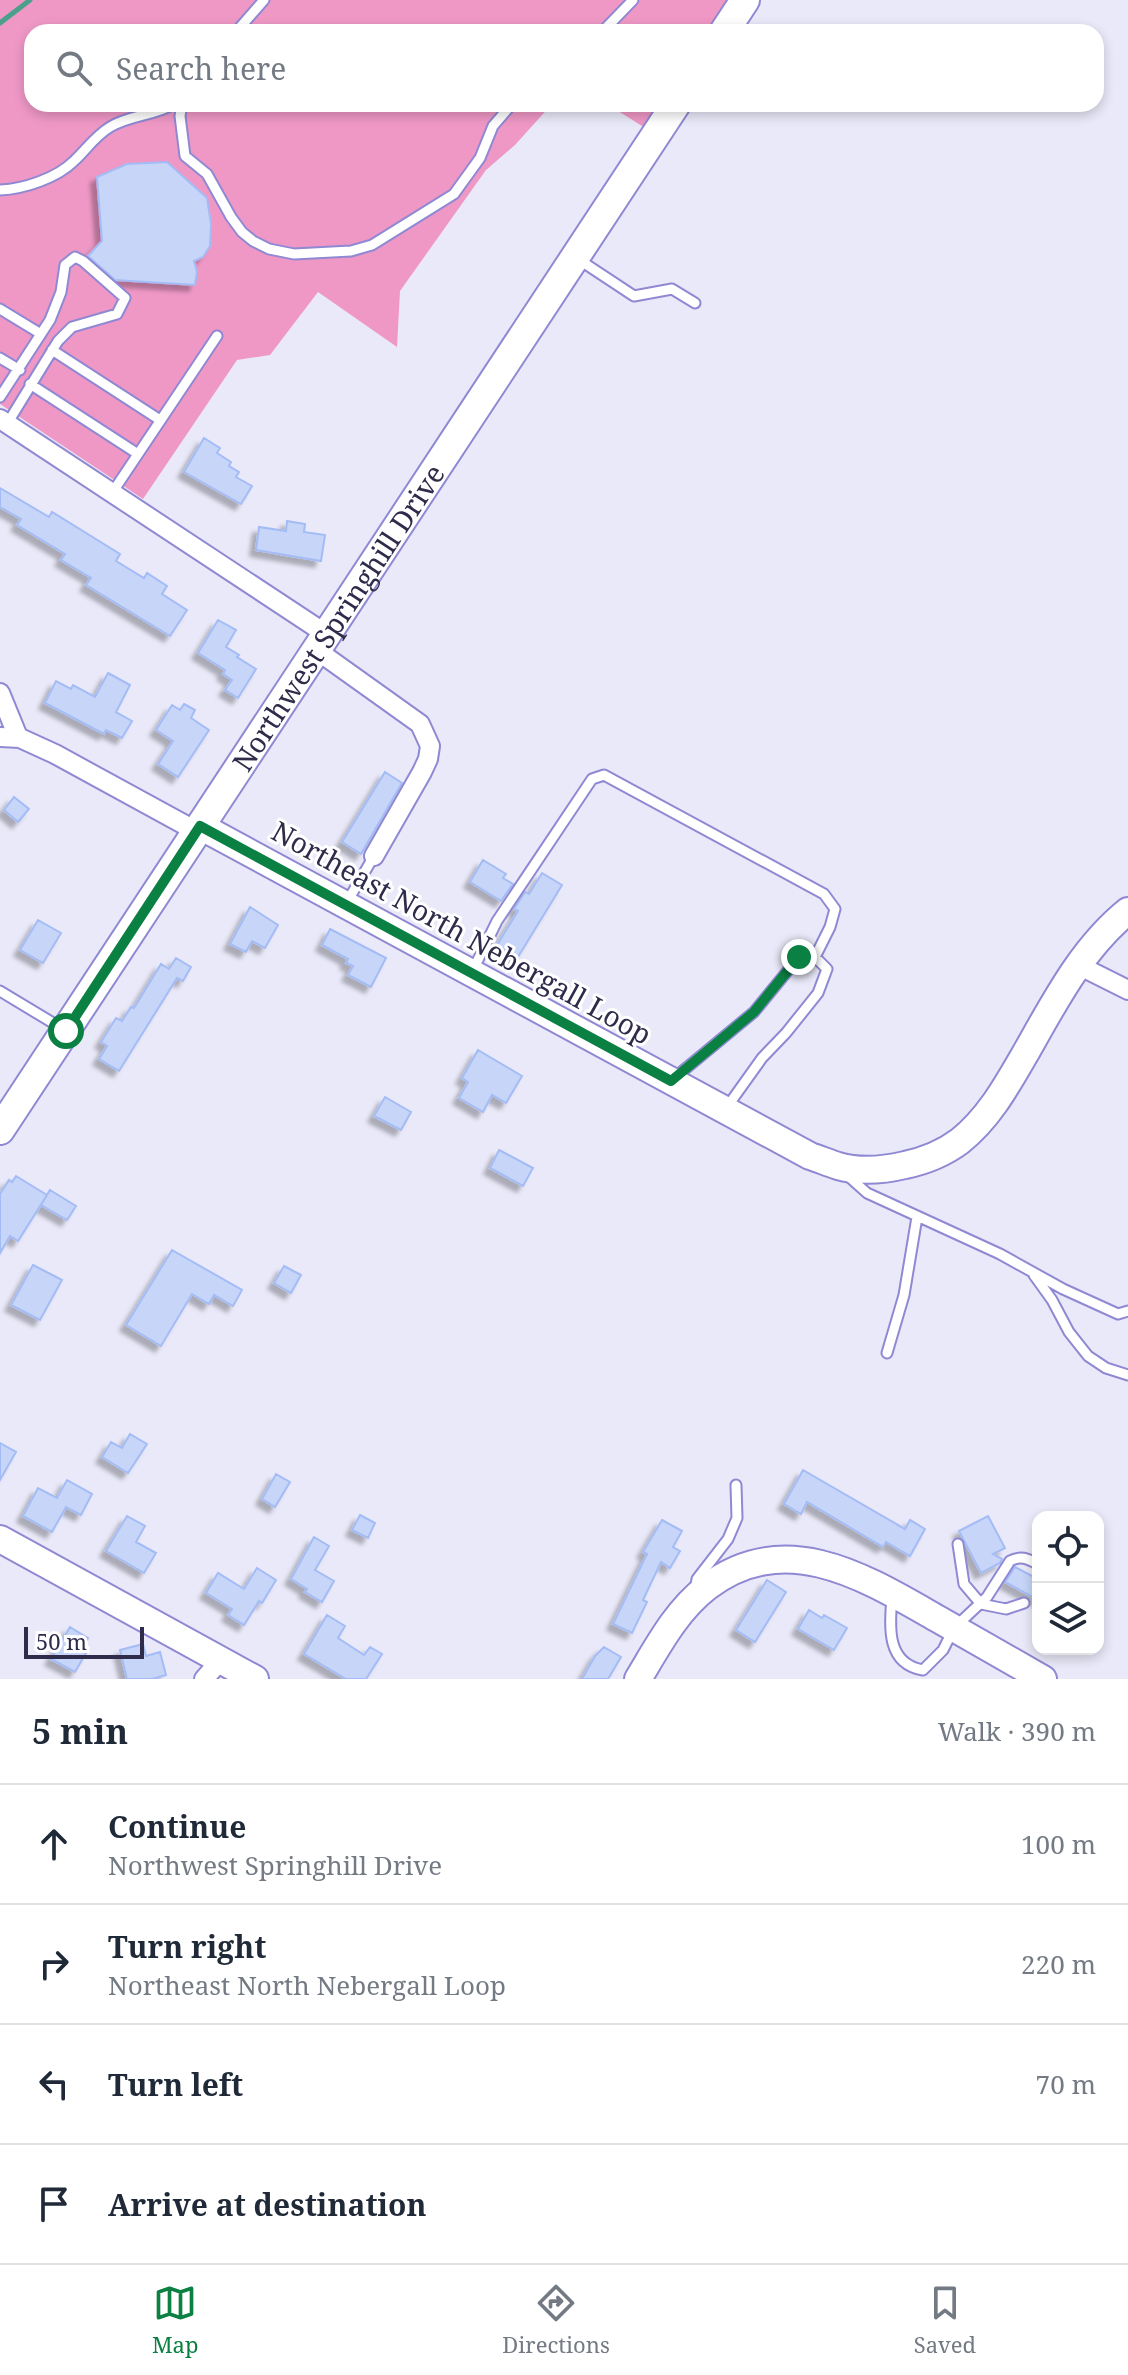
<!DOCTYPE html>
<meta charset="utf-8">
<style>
:root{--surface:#fff;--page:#f6f6f7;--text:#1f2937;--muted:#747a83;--line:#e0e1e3;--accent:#0b8043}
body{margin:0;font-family:"Noto Serif",serif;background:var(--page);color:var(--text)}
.controls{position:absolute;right:24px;bottom:24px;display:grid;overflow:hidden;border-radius:16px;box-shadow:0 4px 12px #0003}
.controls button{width:72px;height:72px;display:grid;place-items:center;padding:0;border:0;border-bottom:2px solid var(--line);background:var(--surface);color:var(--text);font:40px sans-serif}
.scale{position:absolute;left:24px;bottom:20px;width:120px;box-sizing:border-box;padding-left:8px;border:4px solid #2f2c4b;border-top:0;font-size:22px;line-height:28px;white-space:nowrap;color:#2f2c4b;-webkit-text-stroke:6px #fff;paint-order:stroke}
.stop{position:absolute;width:24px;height:24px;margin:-18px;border:6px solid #0b8043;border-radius:50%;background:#fff}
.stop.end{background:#0b8043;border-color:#fff;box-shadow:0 2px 8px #0008}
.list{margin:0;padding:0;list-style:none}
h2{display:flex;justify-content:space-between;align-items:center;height:104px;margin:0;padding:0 32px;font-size:34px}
h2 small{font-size:26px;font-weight:400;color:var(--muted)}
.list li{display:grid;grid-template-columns:52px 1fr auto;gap:24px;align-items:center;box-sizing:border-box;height:120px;padding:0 32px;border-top:2px solid var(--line)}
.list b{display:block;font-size:30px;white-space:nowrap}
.list p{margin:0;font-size:26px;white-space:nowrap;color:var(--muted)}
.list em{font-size:26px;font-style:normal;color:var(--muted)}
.icon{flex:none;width:44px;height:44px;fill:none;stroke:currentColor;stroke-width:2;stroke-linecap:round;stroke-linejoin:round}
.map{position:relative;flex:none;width:1128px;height:1679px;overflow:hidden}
.search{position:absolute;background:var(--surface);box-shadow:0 4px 12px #0003;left:24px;right:24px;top:24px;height:88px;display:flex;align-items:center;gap:20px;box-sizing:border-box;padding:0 28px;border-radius:24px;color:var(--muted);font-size:30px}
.sheet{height:584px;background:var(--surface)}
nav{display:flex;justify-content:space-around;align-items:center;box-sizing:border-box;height:112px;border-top:2px solid var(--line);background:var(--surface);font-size:22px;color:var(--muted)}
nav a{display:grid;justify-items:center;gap:4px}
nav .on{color:var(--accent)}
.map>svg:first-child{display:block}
.green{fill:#ef98c6}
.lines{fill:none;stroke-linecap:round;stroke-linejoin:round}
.stream{stroke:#4aa08b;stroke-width:5}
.building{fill:#c6d5f8;stroke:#a4bcf6;stroke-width:2;filter:url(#shadow)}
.lane-casing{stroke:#8f88d3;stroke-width:13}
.street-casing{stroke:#8f88d3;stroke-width:22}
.secondary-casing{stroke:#8f88d3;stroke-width:30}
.primary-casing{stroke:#8f88d3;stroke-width:32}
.lane{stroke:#fff;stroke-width:9}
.street{stroke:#fff;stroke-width:18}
.secondary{stroke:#fff;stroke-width:26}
.primary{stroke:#fff;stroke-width:28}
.route{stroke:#0b8043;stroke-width:10}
.labels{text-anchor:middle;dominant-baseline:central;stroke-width:6;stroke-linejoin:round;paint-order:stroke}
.street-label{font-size:28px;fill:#2f2c4b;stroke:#fff}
</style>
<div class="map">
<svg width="1128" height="1679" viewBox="0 0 1128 1679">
<defs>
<filter id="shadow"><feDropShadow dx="-6" dy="6" stdDeviation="2" flood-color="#0004"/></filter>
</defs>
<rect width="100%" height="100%" fill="#e9e9f9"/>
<path class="green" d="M0,0H736L715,32H32V104H552L515,145L486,170L400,291L397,347L318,292L270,355L237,360L143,499L0,404Z
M607,104H668L650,131Z"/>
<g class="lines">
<path class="stream" d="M0,23L30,0"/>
</g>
<path class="building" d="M167,162L207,198L211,224L210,246L203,257L194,261L197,272L195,285L115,280L88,256L102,241L97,177L127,164Z
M204,438L220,448L217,453L231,462L229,466L239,472L236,477L252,486L241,504L184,472Z
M0,488L49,517L52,512L120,554L116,561L144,578L147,573L167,586L162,594L187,610L170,636L86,585L91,578L61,560L65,554L17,525L21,519L0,507Z
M287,521L305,524L304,532L325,535L321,561L256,550L259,527L286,531Z
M218,620L236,630L226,647L239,655L237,657L256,669L238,698L225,690L232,680L223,674L225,670L198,653Z
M108,673L130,685L116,712L132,721L122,738L106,730L104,734L45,703L56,681L71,689L73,685L95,697Z
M184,704L195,710L191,718L209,730L178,777L158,764L173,741L156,730L172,705L180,710Z
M385,772L402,783L361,854L342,842Z
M14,797L29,809L18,822L4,810Z
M483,860L506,874L503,878L513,884L501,901L470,882Z
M542,873L562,885L518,957L497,945L518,911L514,909L525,892L529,894Z
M250,907L278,925L265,948L252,941L246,952L230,944Z
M38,920L61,933L43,963L20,950Z
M330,929L386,958L371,987L348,975L353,966L346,963L348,959L322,945Z
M176,958L191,967L183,981L177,978L119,1071L99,1059L107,1046L101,1042L116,1018L122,1021L131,1007L134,1008L161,964L169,969Z
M478,1050L522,1076L506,1103L492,1095L483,1112L459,1098L468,1082L462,1078Z
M385,1097L411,1112L401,1130L374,1116Z
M499,1150L533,1168L523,1186L490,1168Z
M16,1176L47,1195L18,1241L10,1236L0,1253V1194L9,1180L12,1182Z
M50,1190L76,1206L67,1220L41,1205Z
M172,1250L242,1290L233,1306L214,1295L209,1304L192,1294L161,1346L126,1325Z
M33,1265L62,1280L40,1320L11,1305Z
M284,1266L301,1275L291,1293L274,1283Z
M130,1434L147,1444L128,1473L102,1457L111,1442L122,1448Z
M0,1443L16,1452L0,1480Z
M803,1470L905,1529L910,1520L925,1529L910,1556L886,1542L883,1547L807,1502L801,1514L784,1504Z
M276,1474L290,1482L275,1507L262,1499Z
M67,1480L92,1494L81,1515L66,1507L52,1532L23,1516L38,1488L57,1498Z
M360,1515L375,1523L368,1538L352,1530Z
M127,1516L145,1526L136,1542L156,1553L144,1573L106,1551Z
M988,1516L1005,1548L993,1554L1002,1559L1000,1563L981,1573L959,1531Z
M662,1520L682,1531L673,1547L680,1551L670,1568L661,1562L643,1600L647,1602L632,1633L613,1624L647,1554L643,1552Z
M314,1537L329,1546L315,1570L334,1581L322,1602L305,1592L307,1589L291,1579Z
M1015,1567L1038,1579V1600L1005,1582Z
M257,1568L276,1580L262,1603L259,1601L244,1625L228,1615L232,1609L206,1593L218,1573L244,1589Z
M767,1580L786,1592L755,1642L736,1630Z
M809,1610L822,1618L824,1615L847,1628L834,1650L798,1629Z
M327,1615L345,1626L338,1638L364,1655L370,1647L382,1654L366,1679H346L304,1654Z
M70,1627L88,1638L81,1650L86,1653L75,1672L51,1659Z
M143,1644L146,1656L160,1652L166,1675L152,1679H127L120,1650Z
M604,1647L621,1657L608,1679H582L595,1656Z"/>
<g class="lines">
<defs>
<path id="lane" d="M236,32L264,0
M602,32L633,0
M182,104L180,116L185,156L207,174L231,217L242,232L253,241L269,249L294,254L351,251L372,245L454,194L480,158L493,126L512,104
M0,190C24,189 57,178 74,161C86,150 95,136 110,127C129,115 153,116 174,104
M578,259L634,296L672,289L695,303
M0,309L41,334
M52,350L160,420
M0,358L20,370
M30,384L138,454
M0,397L50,320L61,292L65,265L75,257L83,261L125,298L117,314L72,327L58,341L7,424
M112,493L217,336
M347,902L374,856
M473,970L497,921L592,779L604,775L824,894L835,909L830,927L815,957
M0,991L63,1029
M673,1079L754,1012L799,957H815L827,969L818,993L786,1033L762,1058L727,1107
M848,1176L867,1193L1000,1254L1063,1289L1118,1314L1128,1311
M1034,1275L1052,1300L1069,1332L1088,1356L1106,1368L1128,1375
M887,1353L904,1295L917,1217
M958,1544L964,1584L981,1604L1006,1609L1024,1603
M696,1585L697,1579L728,1539L737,1518L736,1485
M892,1598C889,1628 887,1664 923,1670L943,1650L954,1628L987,1597L1010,1561C1021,1555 1028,1559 1038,1564"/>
<path id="street" d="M0,419L326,634
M315,649L420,724L430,746L428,759L422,772L374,856
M0,693L18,737
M0,737L20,738L55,754L196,831
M1078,965L1128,990
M204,1679L221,1660"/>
<path id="secondary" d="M200,826L810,1156C819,1159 829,1163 838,1166C859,1172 884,1170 905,1165C924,1161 944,1153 960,1141C989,1118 1007,1085 1025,1054C1054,1003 1082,948 1128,911
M0,1539L255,1679
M638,1679C658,1646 676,1611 707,1587C786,1527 866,1578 938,1619C973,1639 1008,1659 1043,1679"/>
<g id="primary">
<path d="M724,32L745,0"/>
<path id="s1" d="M0,1130L676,104"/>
</g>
</defs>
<use href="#lane" class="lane-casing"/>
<use href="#street" class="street-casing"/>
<use href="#secondary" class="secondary-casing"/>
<use href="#primary" class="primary-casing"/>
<use href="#lane" class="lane"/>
<use href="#street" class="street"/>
<use href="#secondary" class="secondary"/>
<use href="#primary" class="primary"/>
</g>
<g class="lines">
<path class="route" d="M66,1031L200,826L671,1081L754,1012L799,957"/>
</g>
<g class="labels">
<g class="street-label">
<text stroke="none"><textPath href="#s1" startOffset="614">Northwest Springhill Drive</textPath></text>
<text transform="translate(462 932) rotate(29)">Northeast North Nebergall Loop</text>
</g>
</g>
</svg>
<div class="controls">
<button><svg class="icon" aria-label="locate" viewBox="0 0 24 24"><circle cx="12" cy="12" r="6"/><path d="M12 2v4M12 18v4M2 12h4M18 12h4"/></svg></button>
<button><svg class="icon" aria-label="layers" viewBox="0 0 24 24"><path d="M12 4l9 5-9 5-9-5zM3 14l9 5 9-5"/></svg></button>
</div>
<div class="scale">50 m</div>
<div class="stop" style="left:66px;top:1031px"></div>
<div class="stop end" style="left:799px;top:957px"></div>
<div class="search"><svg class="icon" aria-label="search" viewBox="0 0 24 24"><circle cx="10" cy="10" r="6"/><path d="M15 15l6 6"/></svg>Search here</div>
</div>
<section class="sheet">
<h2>5 min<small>Walk · 390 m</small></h2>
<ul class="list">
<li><svg class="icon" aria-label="ahead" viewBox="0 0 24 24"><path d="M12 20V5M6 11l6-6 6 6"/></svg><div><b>Continue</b><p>Northwest Springhill Drive</p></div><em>100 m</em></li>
<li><svg class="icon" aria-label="right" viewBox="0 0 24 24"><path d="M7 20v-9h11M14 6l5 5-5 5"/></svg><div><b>Turn right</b><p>Northeast North Nebergall Loop</p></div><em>220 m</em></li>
<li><svg class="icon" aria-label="left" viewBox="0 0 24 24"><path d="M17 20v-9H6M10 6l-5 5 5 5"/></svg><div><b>Turn left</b></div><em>70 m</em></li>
<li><svg class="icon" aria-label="arrive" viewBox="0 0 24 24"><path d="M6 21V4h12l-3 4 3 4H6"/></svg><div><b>Arrive at destination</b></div></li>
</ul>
</section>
<nav>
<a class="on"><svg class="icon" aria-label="map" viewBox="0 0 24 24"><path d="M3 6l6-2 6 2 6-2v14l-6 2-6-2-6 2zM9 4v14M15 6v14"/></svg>Map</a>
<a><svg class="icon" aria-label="directions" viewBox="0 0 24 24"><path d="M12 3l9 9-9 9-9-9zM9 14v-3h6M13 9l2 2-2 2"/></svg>Directions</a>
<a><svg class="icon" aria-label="saved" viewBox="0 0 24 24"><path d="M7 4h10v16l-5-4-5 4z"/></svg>Saved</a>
</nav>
